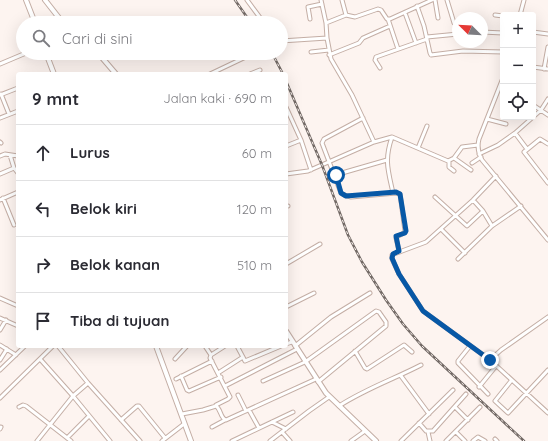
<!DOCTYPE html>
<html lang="id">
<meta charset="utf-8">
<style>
:root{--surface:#fff;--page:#f2f2f3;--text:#2b2b33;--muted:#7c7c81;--line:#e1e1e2}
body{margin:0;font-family:Quicksand,sans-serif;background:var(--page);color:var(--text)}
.controls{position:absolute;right:12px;top:12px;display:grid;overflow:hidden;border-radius:4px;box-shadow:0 4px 16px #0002}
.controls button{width:36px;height:36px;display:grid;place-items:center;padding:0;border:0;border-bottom:1px solid var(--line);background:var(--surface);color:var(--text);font:20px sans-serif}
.compass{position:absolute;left:452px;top:12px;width:36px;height:36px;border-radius:50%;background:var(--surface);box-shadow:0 4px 16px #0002;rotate:294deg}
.stop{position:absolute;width:12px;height:12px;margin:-9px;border:3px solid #0758a6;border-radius:50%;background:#fff}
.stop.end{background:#0758a6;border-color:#fff;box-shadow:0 1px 4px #0008}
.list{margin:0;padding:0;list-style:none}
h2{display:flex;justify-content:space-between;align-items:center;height:52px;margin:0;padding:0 16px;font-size:17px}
h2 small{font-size:13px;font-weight:400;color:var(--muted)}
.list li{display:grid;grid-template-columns:26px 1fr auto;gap:12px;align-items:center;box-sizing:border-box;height:56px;padding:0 16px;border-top:1px solid var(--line)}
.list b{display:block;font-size:15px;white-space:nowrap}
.list em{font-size:13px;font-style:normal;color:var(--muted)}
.icon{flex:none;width:22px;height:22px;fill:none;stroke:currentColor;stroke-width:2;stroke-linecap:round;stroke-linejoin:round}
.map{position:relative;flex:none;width:548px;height:441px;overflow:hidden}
.search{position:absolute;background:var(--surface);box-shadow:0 4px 16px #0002;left:16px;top:16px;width:272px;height:44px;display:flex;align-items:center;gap:10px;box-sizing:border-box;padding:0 14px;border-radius:22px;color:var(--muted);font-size:15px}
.panel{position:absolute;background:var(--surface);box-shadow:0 4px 16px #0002;left:16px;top:72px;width:272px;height:276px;border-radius:4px}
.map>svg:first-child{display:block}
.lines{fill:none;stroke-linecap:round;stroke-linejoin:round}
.street-casing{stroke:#c4aea5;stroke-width:5}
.secondary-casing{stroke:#c4aea5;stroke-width:6}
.street{stroke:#fff;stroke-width:3}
.secondary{stroke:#fff;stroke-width:4}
.rail-casing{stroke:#726965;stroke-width:2.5}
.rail{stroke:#fdf4f0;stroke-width:1;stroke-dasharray:3;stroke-linecap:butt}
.route{stroke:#0758a6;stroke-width:5}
</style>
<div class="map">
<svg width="548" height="441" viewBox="0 0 548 441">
<rect width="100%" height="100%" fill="#fdf4f0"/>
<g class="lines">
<defs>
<path id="street" d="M247,0L264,23
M321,0L326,23L327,38L331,59L352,95L374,142
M342,0L346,15
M435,0L438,18
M447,0L454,23H458
M417,6L424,26L430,53L431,55L463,51L503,52
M405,13L416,43
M495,15L503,16
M520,15L524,0
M310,19L308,7L322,4
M388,19L398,49
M326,23L346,15L355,17L378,9L381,10L387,19H390L432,0
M482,32L503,33
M533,32L548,34
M427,37L458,34
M281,41L327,38
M311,52L329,50
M329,55L359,43L363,38L390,26
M0,64L26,53
M533,67L548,69
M380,68L375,60L376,57L427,39
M544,69L548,47
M210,74L250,55
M250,74L260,70
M503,78L479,139C477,147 478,153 482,160L548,240
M1,94L9,114
M0,95L18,88
M533,105L548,115
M286,107L301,140L311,170
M0,118L18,111
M363,118L324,139L322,143L341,193L344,195L351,197L396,193L400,194L405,231C404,235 398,234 396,238L399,251
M487,119L506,124
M515,133L527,149
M392,137C384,160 388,170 393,193
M0,142L1,143
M548,144L540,139L524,152L548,183
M286,146L301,140
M418,148L427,126
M479,154L498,145L515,133L541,110L548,99
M10,155L14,168L18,173
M0,156L5,154L18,156
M454,158L471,170
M449,161V167L454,171
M472,163L481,157
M0,174L14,168
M286,174L308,171L374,142L392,137L448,161L454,158L462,147L478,145
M335,175L387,160
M496,176L473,200L426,242L394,254L392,255V259L399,274L423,311L490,360L548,413
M435,197L467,226L483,211
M3,198L14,225
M0,200L18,192
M473,200L483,211L492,226
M286,206H288
M441,229L465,253
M458,259L492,226L521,206
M286,264L320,244
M0,298L18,306
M286,307L314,293
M0,318L18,326
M0,330L6,320
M286,344L292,342
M0,345L16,355
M58,346L88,383L140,441
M205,346L211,355
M237,346L245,361L281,346
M295,346L331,317L370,293
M470,346L458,361V363L488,394
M355,351L365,368L367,369L404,345L412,352
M40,359L73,396L110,441
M175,359L187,346
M0,360L7,349
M490,360L501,350L548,317
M0,370L25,346
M218,373L243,357
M181,376L187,390L189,391L221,377
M401,376L429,414
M176,379L212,361
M263,381L305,362L376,311L379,312L386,322V326L318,382
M511,381L495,401L508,413L548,370
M225,386L297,349
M479,387L496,366
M238,395L246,411
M0,398L53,346
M216,405L228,399L230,397L210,358L211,355L225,346
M339,406C365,389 394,379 421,365
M19,407L23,405L26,406L71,441
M455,407L468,420
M249,410L259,428
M182,414L203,410L216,406C221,409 220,418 226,420L316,379
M121,420L137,406H139L165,438
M272,422L286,429
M419,423L426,431H433L466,394
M212,427L225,420
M0,429L1,427
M282,432L290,441
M428,432L430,441
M456,432L465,441
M67,438L89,416
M495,439L497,441
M37,441L73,396L88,383
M162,441L184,424
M232,441L293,412
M270,441L309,411L329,397
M351,441L365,431
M401,441L453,390
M446,441L480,407
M473,441L478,437L485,441"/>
<path id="secondary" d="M26,0L35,23
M45,0L63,23
M46,53L54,74
M98,53L116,74
M286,331L326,393L376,441
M156,346L191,441"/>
</defs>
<use href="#street" class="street-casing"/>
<use href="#secondary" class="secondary-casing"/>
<use href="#street" class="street"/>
<use href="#secondary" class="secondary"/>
<defs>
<path id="rail" d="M235,0L251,23
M272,53L283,74
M286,81L322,165L348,235L362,262L386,300L403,324L422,346L524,441"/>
</defs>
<use href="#rail" class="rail-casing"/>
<use href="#rail" class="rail"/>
</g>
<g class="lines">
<path class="route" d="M336,175L341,193L346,196L396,192L400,194L406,231L405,233L396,236L399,251L393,254L392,258L399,274L423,311L490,360"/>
</g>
</svg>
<div class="controls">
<button>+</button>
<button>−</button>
<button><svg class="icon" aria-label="locate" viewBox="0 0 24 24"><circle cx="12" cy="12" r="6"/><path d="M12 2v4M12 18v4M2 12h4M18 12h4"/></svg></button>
</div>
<svg class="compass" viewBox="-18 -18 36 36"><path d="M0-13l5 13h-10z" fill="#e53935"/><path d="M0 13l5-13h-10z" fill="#7c7c81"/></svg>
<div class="stop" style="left:336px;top:175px"></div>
<div class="stop end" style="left:490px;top:360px"></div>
<div class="search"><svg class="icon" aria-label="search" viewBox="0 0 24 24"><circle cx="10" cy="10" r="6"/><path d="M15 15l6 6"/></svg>Cari di sini</div>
<section class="panel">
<h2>9 mnt<small>Jalan kaki · 690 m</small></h2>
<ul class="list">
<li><svg class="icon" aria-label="ahead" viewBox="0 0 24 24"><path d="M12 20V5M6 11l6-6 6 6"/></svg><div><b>Lurus</b></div><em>60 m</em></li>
<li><svg class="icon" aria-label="left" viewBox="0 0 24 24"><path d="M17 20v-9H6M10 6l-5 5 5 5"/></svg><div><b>Belok kiri</b></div><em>120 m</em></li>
<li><svg class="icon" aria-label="right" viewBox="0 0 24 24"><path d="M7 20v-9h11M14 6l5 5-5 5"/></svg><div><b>Belok kanan</b></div><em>510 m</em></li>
<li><svg class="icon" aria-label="arrive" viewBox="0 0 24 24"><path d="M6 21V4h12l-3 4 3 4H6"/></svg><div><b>Tiba di tujuan</b></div></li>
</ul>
</section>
</div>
